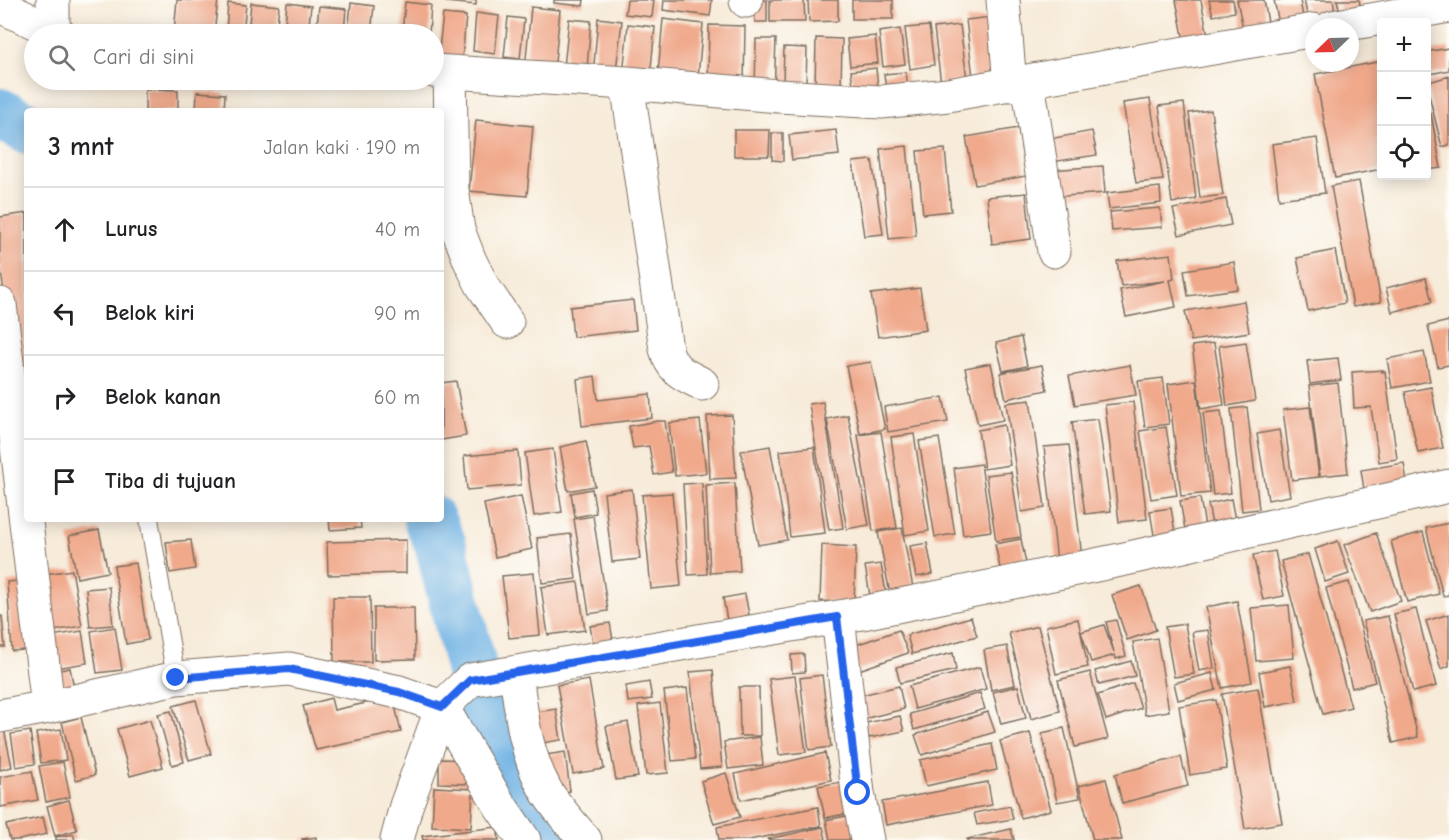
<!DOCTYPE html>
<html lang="id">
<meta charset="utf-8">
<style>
:root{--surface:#fff;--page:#f6f6f6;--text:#202124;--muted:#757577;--line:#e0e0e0}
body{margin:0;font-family:"Comic Neue",sans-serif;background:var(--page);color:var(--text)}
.controls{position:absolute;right:18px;top:18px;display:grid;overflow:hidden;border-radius:6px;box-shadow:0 3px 15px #0003}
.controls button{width:54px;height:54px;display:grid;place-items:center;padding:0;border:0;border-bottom:2px solid var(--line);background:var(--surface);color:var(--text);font:30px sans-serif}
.compass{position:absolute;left:1305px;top:18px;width:54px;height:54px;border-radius:50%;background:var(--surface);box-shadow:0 3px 15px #0003;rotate:247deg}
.stop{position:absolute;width:18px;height:18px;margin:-14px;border:4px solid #2563eb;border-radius:50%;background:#fff}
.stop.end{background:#2563eb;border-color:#fff;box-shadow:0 2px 6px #0008}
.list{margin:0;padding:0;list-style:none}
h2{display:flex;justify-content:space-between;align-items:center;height:78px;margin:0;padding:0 24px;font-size:26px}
h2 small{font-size:20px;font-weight:400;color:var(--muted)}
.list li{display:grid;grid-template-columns:39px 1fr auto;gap:18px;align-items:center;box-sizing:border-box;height:84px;padding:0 24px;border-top:2px solid var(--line)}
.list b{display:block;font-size:22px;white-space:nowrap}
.list em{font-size:20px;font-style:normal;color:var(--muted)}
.icon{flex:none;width:33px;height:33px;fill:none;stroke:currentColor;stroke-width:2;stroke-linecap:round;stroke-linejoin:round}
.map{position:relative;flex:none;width:1449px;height:840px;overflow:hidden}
.search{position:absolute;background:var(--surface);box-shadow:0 3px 15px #0003;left:24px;top:24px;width:420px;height:66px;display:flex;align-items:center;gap:15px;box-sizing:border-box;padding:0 21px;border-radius:33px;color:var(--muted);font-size:22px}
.panel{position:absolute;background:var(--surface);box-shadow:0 3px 15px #0003;left:24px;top:108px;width:420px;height:414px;border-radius:6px}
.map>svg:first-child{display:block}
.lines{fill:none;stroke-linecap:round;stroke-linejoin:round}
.river{stroke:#6db1e3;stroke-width:52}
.building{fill:#f0a98b}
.service-casing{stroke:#7d6e5f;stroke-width:20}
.minor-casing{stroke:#7d6e5f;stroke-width:35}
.service{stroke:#fff;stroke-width:18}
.minor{stroke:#fff;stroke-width:33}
.route{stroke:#2563eb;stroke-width:8}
</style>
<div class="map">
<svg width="1449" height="840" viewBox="0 0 1449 840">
<rect width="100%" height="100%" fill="#fdfcf7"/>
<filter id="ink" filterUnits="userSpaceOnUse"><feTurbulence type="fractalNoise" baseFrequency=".0167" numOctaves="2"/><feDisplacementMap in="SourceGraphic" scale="12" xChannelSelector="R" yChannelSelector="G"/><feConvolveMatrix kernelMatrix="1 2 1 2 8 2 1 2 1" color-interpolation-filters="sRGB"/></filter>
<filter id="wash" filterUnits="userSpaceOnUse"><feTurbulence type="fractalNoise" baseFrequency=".008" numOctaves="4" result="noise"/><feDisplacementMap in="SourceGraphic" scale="24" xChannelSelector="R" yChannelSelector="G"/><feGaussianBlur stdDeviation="1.35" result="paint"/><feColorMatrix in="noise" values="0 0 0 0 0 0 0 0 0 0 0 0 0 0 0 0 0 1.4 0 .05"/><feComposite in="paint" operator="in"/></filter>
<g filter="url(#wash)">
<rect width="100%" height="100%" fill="#f7ebd9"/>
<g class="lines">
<path class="river" d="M0,114L27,128
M429,519L440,543L485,723L503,759L561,840"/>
</g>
<g id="blocks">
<path class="building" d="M177,0H218L214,34L174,32Z
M446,0H476V5L446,2Z
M554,0H584L583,6L554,3Z
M627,0H654L652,17L625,14Z
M664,0H712L710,16L663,10Z
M755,0H767V22H755Z
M770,0H804L805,22H770Z
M808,0H838V21L809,22Z
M852,0H893V19H852Z
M1176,0H1201L1208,36L1184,41Z
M1209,0H1233L1235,12L1213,16Z
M1237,0H1264L1269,28L1244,33Z
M1274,0H1300L1304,23L1280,28Z
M1304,0H1333L1335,13L1308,18Z
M1337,0H1359L1362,12L1341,17Z
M405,2L431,5L429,34H402Z
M228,3L246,5L243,34L226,32Z
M251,3L279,6L276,34H248Z
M287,3L311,6L308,34H284Z
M351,3L374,6L371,34H348Z
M319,6L346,9L344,34H316Z
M531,7L560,10L554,73L525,69Z
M476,13L499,16L495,54L473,51Z
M443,14L466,16L462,60L438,58Z
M508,17L524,19L520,59L504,57Z
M992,17L1001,82L974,85L966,20Z
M598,18L622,21L615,79L593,76Z
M569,19L591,21L586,80L563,77Z
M663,19L703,24L697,87L657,83Z
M628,24L655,27L650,78L623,75Z
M709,25L745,26L744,84L708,83Z
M960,25L967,80L941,84L934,28Z
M929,26L934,65L910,69L905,28Z
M900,29L905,64L883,67L879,32Z
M875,36L878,63L850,66L847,39Z
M816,38L842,39L841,89L815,88Z
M756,39H776L774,94L755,93Z
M784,47L807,48L806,84L783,83Z
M1449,48V70L1426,75V52Z
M1382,61V169L1335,178L1315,74Z
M876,68L879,97L855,99L851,71Z
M906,72L909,96L887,98L884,74Z
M1449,76V145L1442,147L1426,83Z
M145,89L178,90V111H145Z
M197,92L225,94L224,111H196Z
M1150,99L1163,180L1136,183L1123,103Z
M1184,103L1196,199L1172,203L1159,106Z
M1211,110L1223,195L1200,198L1189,113Z
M1431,114L1441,168L1426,170V115Z
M476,120L533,126L527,196L469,191Z
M1018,128L1026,176L975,185L966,137Z
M734,130H770L769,156H734Z
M836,130L839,155L792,160L789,135Z
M1092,131L1097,155L1052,162L1049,139Z
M772,133H783V161L772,160Z
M1317,138L1325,193L1279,199L1272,144Z
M907,146L916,236L889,239L880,149Z
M945,149L951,211L923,214L917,151Z
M872,160L883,234L864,236L853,162Z
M1103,166L1105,193L1052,197L1050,170Z
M1359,181L1381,302L1353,307L1331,186Z
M1160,187L1161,203L1109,209L1107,193Z
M1026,193L1031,239L992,244L987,197Z
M1226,199L1231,225L1179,235L1173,209Z
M1160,208L1162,227L1112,231L1110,212Z
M27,213V421L23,422L0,265V217Z
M1335,250L1345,303L1308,311L1297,258Z
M1171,254L1174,279L1170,280L1176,307L1126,317L1120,290L1165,281L1121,286L1117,261Z
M1234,262L1238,289L1188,296L1184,270Z
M1426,278L1432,302L1392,312L1386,288Z
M920,288L926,330L878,337L871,294Z
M633,300L636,330L573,337L570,307Z
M1244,301L1249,332L1191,341L1185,311Z
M1449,321V365L1438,367L1428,326Z
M1021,337L1027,366L1003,371L996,343Z
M1246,342L1255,401L1227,406L1219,346Z
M1214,343L1224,405L1201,409L1192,346Z
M1424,352L1430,381L1392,388L1387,359Z
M1338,358L1341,380L1310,384L1307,361Z
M871,362L885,429L860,434L846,366Z
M991,363L1003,420L978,425L965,368Z
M1042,365L1047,390L1006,399L1000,373Z
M1130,365L1136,395L1075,405L1069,376Z
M1383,370L1382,372L1385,371L1397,459L1379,462L1371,407L1354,408L1352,372Z
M595,376L598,400L650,394L652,418L582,426L577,379Z
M1163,378L1169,424L1145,427L1138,381Z
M1196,380L1210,493L1181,496L1168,384Z
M456,381L466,436L441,440V383Z
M1338,383L1348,473L1320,476L1309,386Z
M1431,387L1443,448L1418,453L1405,392Z
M943,397L948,422L888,432L884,407Z
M1030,400L1045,508L1022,512L1006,403Z
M823,402L843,528L829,530L809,404Z
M1133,402L1147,519L1119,522L1105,405Z
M1247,407L1259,509L1242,511L1231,409Z
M1310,407L1319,477L1292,480L1283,410Z
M1221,411L1231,493L1213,495L1203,413Z
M732,415L736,478L710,479L707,416Z
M848,415L869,525L847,529L827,419Z
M1098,419L1111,511L1085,514L1072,422Z
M700,420L706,473L675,476L669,423Z
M658,421H665L672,472L654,475L649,446L633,448L629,426Z
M1004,425L1010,465L984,469L978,430Z
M1166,427L1177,495L1151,499L1140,431Z
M1279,430L1290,496L1268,500L1257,434Z
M881,432L897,528L873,531L858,435Z
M914,434L929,531L905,535L891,437Z
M939,438L955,534L935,537L919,441Z
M586,441L595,486L568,491L560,447Z
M1069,445L1082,558L1057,561L1044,447Z
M770,446L787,540L758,545L741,451Z
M814,447L825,533L790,537L780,451Z
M553,449L562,512L534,516L525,453Z
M518,451L521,485L467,490L464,456Z
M1404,463L1408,489L1365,496L1361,470Z
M981,464L991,531L963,535L954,468Z
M1011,472L1021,537L996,541L986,475Z
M702,483L707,574L688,575L683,484Z
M735,483L740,571L710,573L706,485Z
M592,489L596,513L575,517L571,493Z
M632,489L640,559L612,562L604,493Z
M672,493L681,586L651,589L642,495Z
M521,496L532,549L495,557L484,504Z
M1200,498L1206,532L1186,535L1180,501Z
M1231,499L1237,530L1214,535L1208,504Z
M1171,508L1177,544L1156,547L1150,511Z
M593,516L608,611L589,614L574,519Z
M329,519H360L361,528L330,530Z
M1449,523V595L1443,596L1426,528Z
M902,528L915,599L892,604L878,532Z
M99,530L108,572L77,578L69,536Z
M1423,532L1439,594L1407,602L1391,541Z
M1376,533L1401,601L1370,612L1344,545Z
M571,534L576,579L542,583L537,538Z
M1021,539L1028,573L1002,578L995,544Z
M191,540L195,569L170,573L166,542Z
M406,540V573L328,575L327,542Z
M1338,541L1349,574L1325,582L1315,549Z
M927,543L933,574L916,577L910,546Z
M822,545L856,547L854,603L820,601Z
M1275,551L1284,596L1263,600L1253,555Z
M1308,554L1351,707L1323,714L1281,561Z
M136,563L148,640L126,644L114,566Z
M881,564L888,605L872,608L865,566Z
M72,570L82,626L48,632L39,575Z
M534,573L540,635L509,638L502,576Z
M31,580L36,649L12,651L7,582Z
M578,582L585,630L548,635L541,587Z
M1349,582L1375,682L1352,688L1326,588Z
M1141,586L1156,630L1127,640L1112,595Z
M109,587L113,625L90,627L86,589Z
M745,594L749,615L727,620L723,598Z
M333,597H370L371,662H334Z
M1237,601L1252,682L1222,688L1206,607Z
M1289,605L1294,658L1256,661L1251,608Z
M374,608H414L415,659L374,660Z
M1416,609L1436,686L1413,692L1394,614Z
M1449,614V666L1441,669L1426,621Z
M0,616H2L5,647H0Z
M1388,616L1418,737L1393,743L1363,621Z
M971,617L977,636L912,654L907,635Z
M1078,619L1088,667L1056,674L1046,626Z
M1116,620L1126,656L1116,659L1115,655L1091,662L1081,632L1104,625L1114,652L1106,622Z
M610,623L615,652L595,654L590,626Z
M1185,624L1194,674L1174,677L1165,627Z
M1038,626L1060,711L1031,719L1009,633Z
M115,627L122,670L97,673L91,631Z
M899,630L908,653L859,670L850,647Z
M1208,630L1214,668L1199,671L1192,632Z
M82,631L87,663L50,669L45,637Z
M1157,638L1169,711L1145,715L1133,642Z
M1007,646L1015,685L991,690L984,650Z
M953,653L956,670L900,683L896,667Z
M804,654L805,672L792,673L791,655Z
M1131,661L1135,676L1099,685L1095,671Z
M1290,666L1297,701L1265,707L1259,672Z
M980,667L986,689L915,709L909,686Z
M70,668L76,697L60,700L55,671Z
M713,670L722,767L700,769L690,672Z
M1090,672L1108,739L1075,747L1058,680Z
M1212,673L1216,690L1178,700L1174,683Z
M822,675L831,747L809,750L800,678Z
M795,676L806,752L779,755L769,679Z
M589,680L604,769L573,774L557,685Z
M649,682L652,699L628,702L626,686Z
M1133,683L1141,708L1106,720L1098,695Z
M899,686L904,709L859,720L853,697Z
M1018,686L1026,718L1001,724L993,692Z
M739,687H759L760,736H740Z
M687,688L695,759L672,761L664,691Z
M1258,688L1282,823L1245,829L1222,694Z
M980,693L985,709L914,730L910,714Z
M393,697L401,732L316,750L303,706L331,698L334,710Z
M196,700L211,754L189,760L173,706Z
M1216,700L1227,769L1190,775L1179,706Z
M660,703L668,773L646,775L638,706Z
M556,709L561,740L536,744L531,713Z
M171,711L184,762L172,765L158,714Z
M988,712L995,732L922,755L915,735Z
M900,716L904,731L869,738L866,723Z
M81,717L95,775L76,780L62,722Z
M150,720L163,767L130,776L117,729Z
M628,722L638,777L616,780L606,726Z
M1064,728L1080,798L1057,802L1042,733Z
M4,729L12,767L0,770V730Z
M61,729L66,760L41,763L36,733Z
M30,731L35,764L16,767L11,734Z
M1030,733L1051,810L1021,818L1000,741Z
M760,737L763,765L728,769L724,742Z
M992,744L997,770L926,786L920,760Z
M565,752L570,791L551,794L546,755Z
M825,753L831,780L741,800L735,774Z
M1181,757L1188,786L1122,803L1115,774Z
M439,759L471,760V784L439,783Z
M63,762L70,797L46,802L39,766Z
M32,771L38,800L1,807L0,777Z
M726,773L740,817L714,824L701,781Z
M1106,779L1122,840H1093L1079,786Z
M848,781L855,812L825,818L818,786Z
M988,782L992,805L886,825L882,802Z
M434,787L473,789L471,828L432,826Z
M69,800L77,830L55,836L47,806Z
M1010,806L1013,819L977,825L974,813Z
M818,807L821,826L749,840H719L717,827Z
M851,815L856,840H830L826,820Z
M43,817L47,834L19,840H10L6,825Z
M497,827L499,840H423L422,836Z
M823,827L826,840H768V839Z
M1011,829L1014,840H967V839Z
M73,834L75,840H56V837Z
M316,837V840H302V839Z"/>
</g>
</g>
<g filter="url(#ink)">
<use href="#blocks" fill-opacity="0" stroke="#7d6e5f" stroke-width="1.5"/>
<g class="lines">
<defs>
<path id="service" d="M149,519L176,678"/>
<path id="minor" d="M53,0V32
M746,0V1
M1003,0L1010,85
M0,6L59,34
M1332,27L1449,6
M434,71L627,83L779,96L881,102L948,95L1314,30
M450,72L452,189L458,230L470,261L482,285L507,322
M1028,82L1054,251
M627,83L666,349C672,371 683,374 702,384
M0,304L48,707
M838,617L858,793L867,840
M516,672C521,713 525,752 545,789C555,806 572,825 585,840
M442,707L499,804L524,840
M0,716L48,707L176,678L289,669L399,692L442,707L470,680L862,613L1125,559L1449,486
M397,840L406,806L442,707"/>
</defs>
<use href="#service" class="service-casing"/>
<use href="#minor" class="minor-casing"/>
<use href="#service" class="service"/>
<use href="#minor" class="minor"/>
</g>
</g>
<g class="lines" filter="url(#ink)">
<path class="route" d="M176,678L289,669L399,692L442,707L470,680L837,617L858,793"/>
</g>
</svg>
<div class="controls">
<button>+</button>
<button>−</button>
<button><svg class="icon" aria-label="locate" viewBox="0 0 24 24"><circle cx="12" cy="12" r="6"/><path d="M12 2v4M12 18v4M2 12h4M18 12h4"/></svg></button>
</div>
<svg class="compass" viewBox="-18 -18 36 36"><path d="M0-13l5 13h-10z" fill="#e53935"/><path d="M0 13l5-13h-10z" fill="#757577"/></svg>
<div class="stop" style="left:858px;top:793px"></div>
<div class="stop end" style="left:176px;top:678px"></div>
<div class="search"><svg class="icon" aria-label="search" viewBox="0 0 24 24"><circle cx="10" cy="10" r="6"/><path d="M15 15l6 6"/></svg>Cari di sini</div>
<section class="panel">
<h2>3 mnt<small>Jalan kaki · 190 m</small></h2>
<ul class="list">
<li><svg class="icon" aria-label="ahead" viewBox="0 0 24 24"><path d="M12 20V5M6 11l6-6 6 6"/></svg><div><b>Lurus</b></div><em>40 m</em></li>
<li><svg class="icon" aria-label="left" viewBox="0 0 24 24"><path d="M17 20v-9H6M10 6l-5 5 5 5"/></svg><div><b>Belok kiri</b></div><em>90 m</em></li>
<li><svg class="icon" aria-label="right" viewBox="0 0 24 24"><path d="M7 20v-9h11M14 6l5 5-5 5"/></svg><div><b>Belok kanan</b></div><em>60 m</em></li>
<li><svg class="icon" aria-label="arrive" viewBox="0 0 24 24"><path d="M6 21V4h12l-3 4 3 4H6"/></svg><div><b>Tiba di tujuan</b></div></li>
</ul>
</section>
</div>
